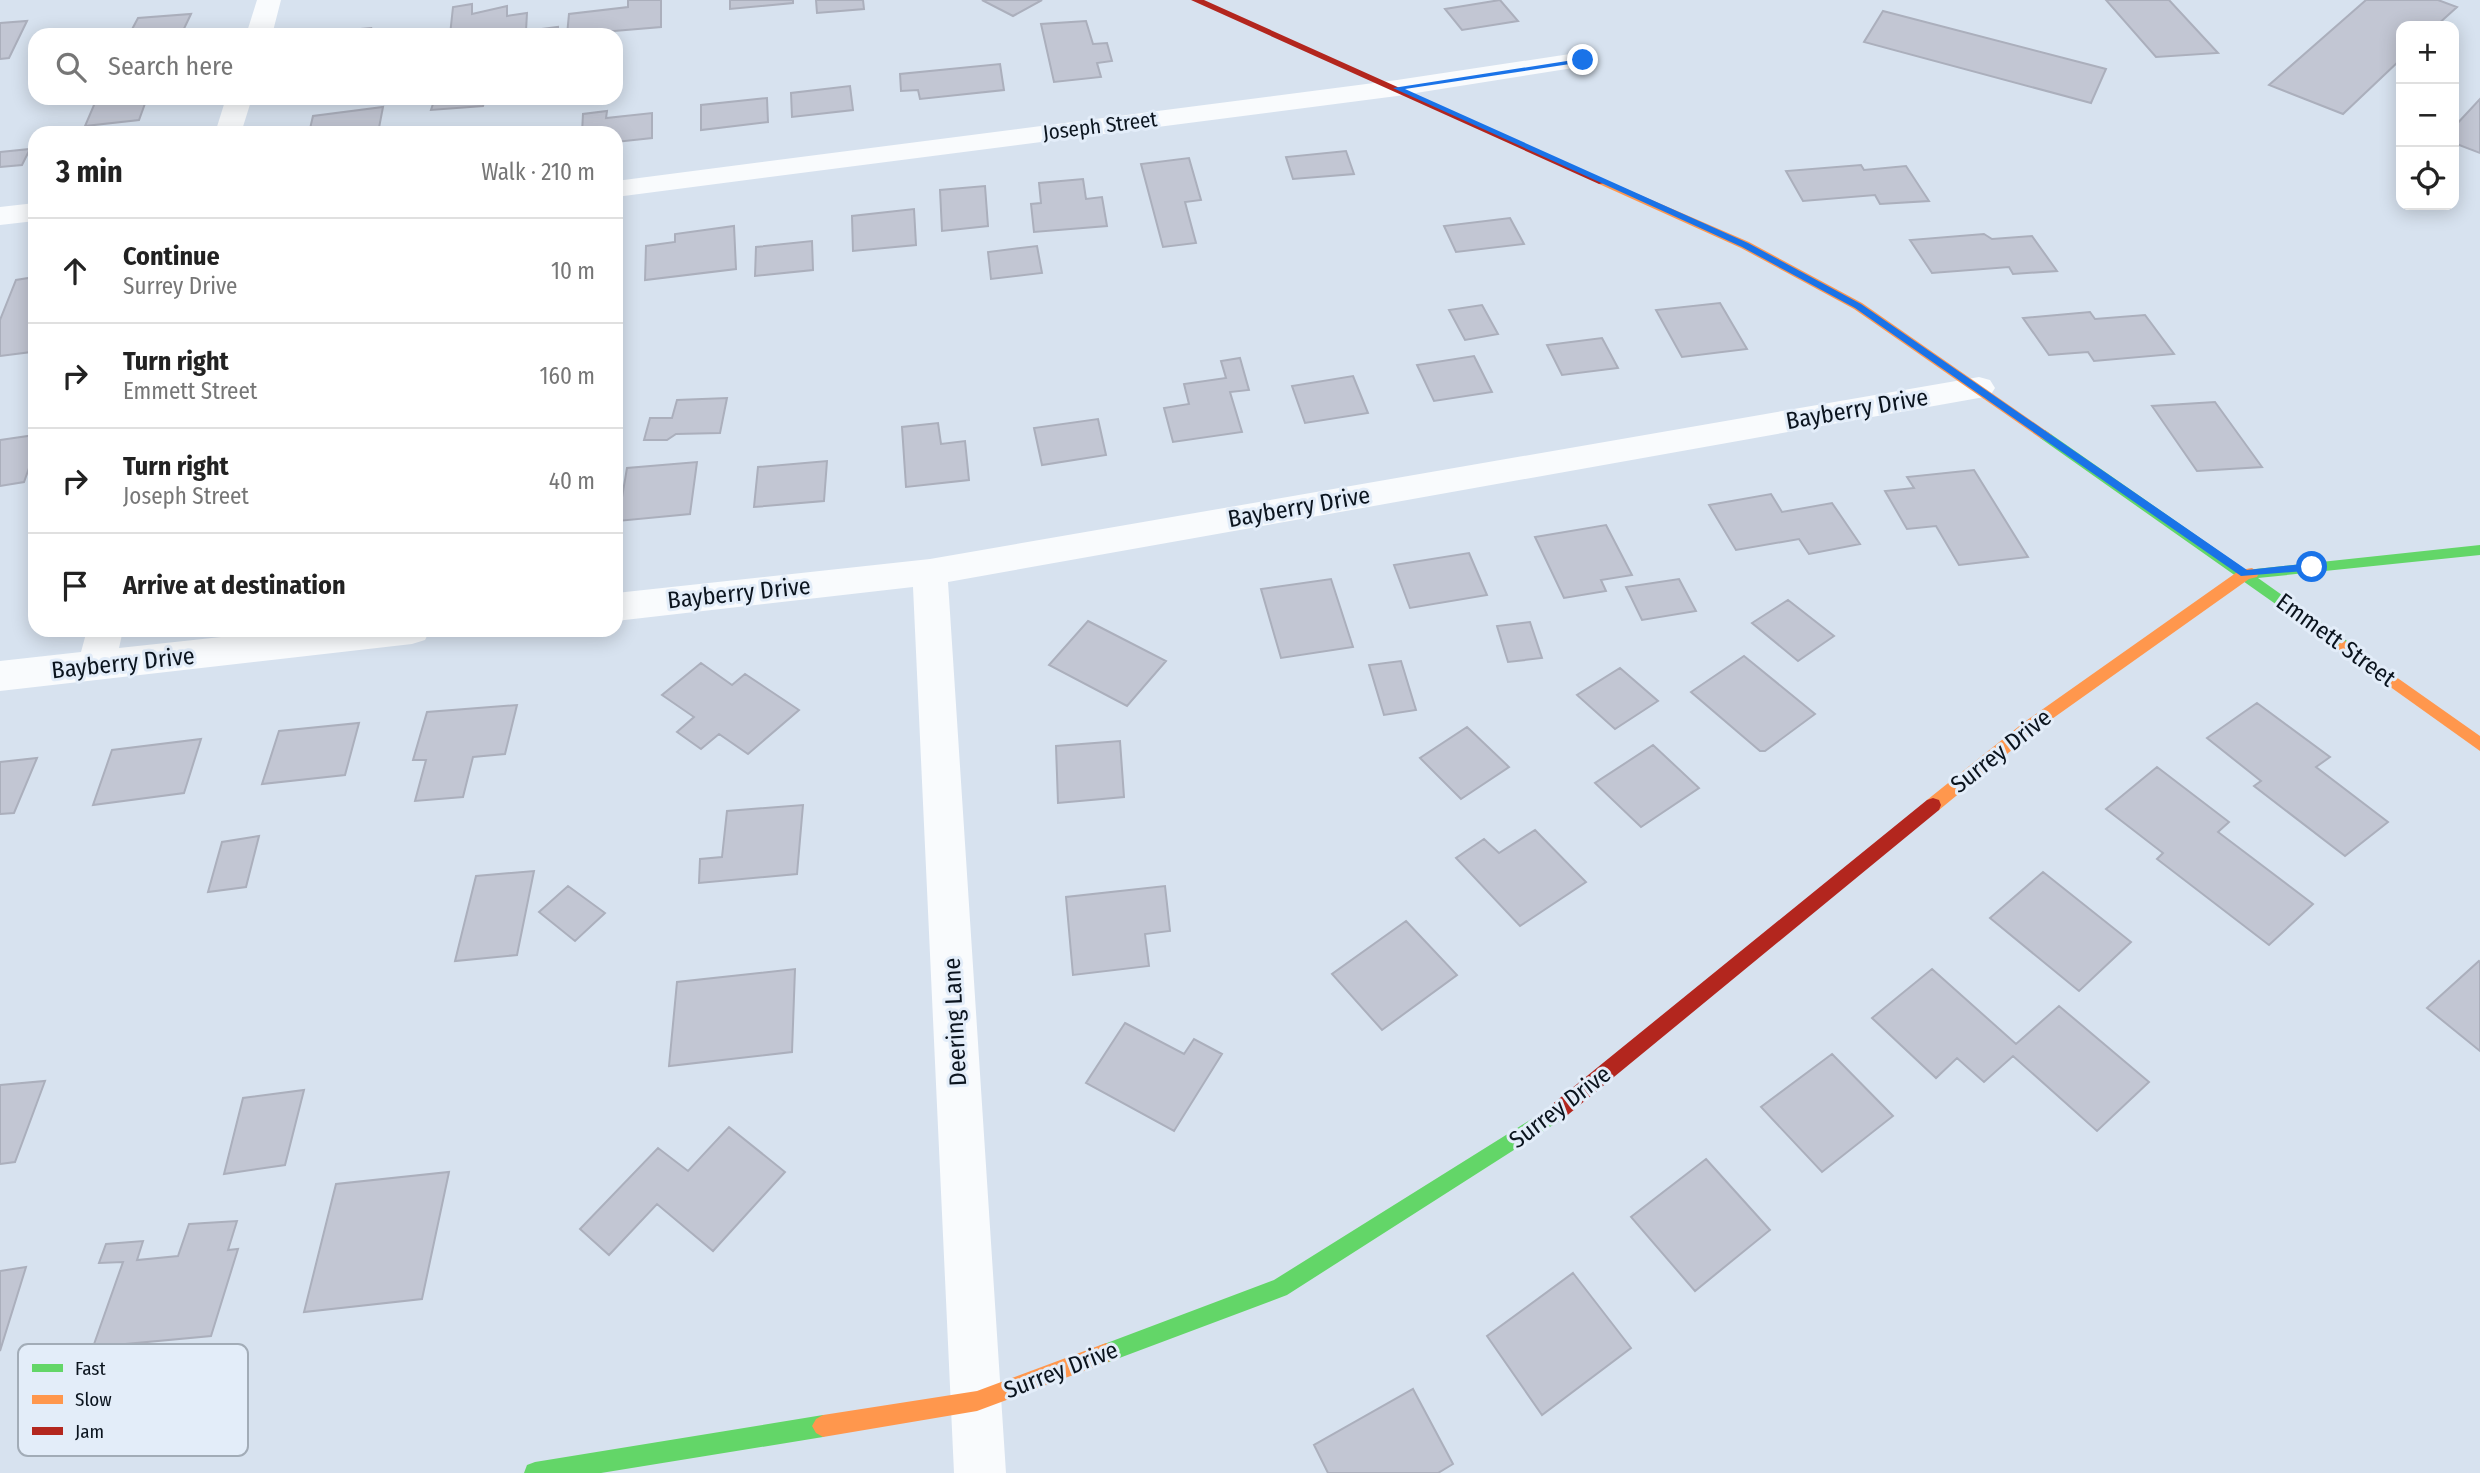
<!DOCTYPE html>
<meta charset="utf-8">
<style>
:root{--surface:#fff;--page:#f6f6f6;--text:#222;--muted:#767676;--line:#e0e0e0}
body{margin:0;font-family:"Fira Sans Condensed",sans-serif;background:var(--page);color:var(--text)}
.controls{position:absolute;right:21px;top:21px;display:grid;overflow:hidden;border-radius:14px;box-shadow:0 4px 18px #0003}
.controls button{width:63px;height:63px;display:grid;place-items:center;padding:0;border:0;border-bottom:2px solid var(--line);background:var(--surface);color:var(--text);font:35px sans-serif}
.stop{position:absolute;width:21px;height:21px;margin:-16px;border:5px solid #1a73e8;border-radius:50%;background:#fff}
.stop.end{background:#1a73e8;border-color:#fff;box-shadow:0 2px 7px #0008}
.list{margin:0;padding:0;list-style:none}
h2{display:flex;justify-content:space-between;align-items:center;height:91px;margin:0;padding:0 28px;font-size:30px}
h2 small{font-size:23px;font-weight:400;color:var(--muted)}
.list li{display:grid;grid-template-columns:46px 1fr auto;gap:21px;align-items:center;box-sizing:border-box;height:105px;padding:0 28px;border-top:2px solid var(--line)}
.list b{display:block;font-size:26px;white-space:nowrap}
.list p{margin:0;font-size:23px;white-space:nowrap;color:var(--muted)}
.list em{font-size:23px;font-style:normal;color:var(--muted)}
.icon{flex:none;width:38px;height:38px;fill:none;stroke:currentColor;stroke-width:2;stroke-linecap:round;stroke-linejoin:round}
.map{position:relative;flex:none;width:2480px;height:1473px;overflow:hidden}
.search{position:absolute;background:var(--surface);box-shadow:0 4px 18px #0003;left:28px;top:28px;width:595px;height:77px;display:flex;align-items:center;gap:18px;box-sizing:border-box;padding:0 24px;border-radius:21px;color:var(--muted);font-size:26px}
.panel{position:absolute;background:var(--surface);box-shadow:0 4px 18px #0003;left:28px;top:126px;width:595px;height:511px;border-radius:21px}
.map>svg:first-child{display:block}
.building{fill:#c2c6d3;stroke:#abafbc;stroke-width:2}
.lines{fill:none;stroke-linecap:round;stroke-linejoin:round}
.street{fill:#f9fbfd;fill-rule:evenodd}
.fast{fill:#63d668;fill-rule:evenodd}
.slow{fill:#ff974d;fill-rule:evenodd}
.jam{fill:#b3261e;fill-rule:evenodd}
.route{fill:#1a73e8}
.labels{text-anchor:middle;dominant-baseline:central;stroke-width:6;stroke-linejoin:round;paint-order:stroke}
.far-street-label{font-size:21px;fill:#0b141e;stroke:#e3edf9}
.street-label{font-size:24px;fill:#0b141e;stroke:#e3edf9}
.key{fill:#e3edf9;stroke:#a2acb7;stroke-width:2}
.key-label{font-size:19px;fill:#0b141e}
</style>
<div class="map">
<svg width="2480" height="1473" viewBox="0 0 2480 1473">
<rect width="100%" height="100%" fill="#d7e2ef"/>
<path class="building" d="M628,0H661V27L567,35L569,14L628,7Z
M730,0H793V3L730,9Z
M816,0H863L864,9L817,13Z
M982,0H1042L1013,16Z
M1500,0L1518,21L1462,30L1445,9Z
M2106,0H2169L2218,53L2156,57Z
M2366,0H2438L2457,7L2436,26H2401V59L2343,114L2269,85Z
M472,4V14L507,6V16L527,13L526,31L558,27V35H450L453,7Z
M1883,11L2106,69L2091,103L1864,42Z
M191,14L181,35H129L138,18Z
M27,21L9,58L0,59V23Z
M1086,21L1093,44L1107,43L1112,61L1097,63L1101,77L1054,82L1041,24Z
M371,28L369,35H311L312,33Z
M1000,64L1004,90L920,99L918,90L901,91L900,74Z
M850,86L853,110L792,117L791,93Z
M97,98H147L139,120L85,126Z
M435,98H485L483,106L431,110Z
M767,98L768,122L701,130V105Z
M2480,99V153L2454,143V127Z
M383,107L378,133H309L313,116Z
M607,111L606,118L652,113V138L616,142V133H582L583,114Z
M30,149L22,165L0,167V152Z
M1346,151L1354,174L1293,179L1286,157Z
M1189,158L1201,200L1185,202L1196,243L1163,247L1141,164Z
M1861,165L1864,170L1906,166L1929,201L1880,204L1875,195L1803,201L1786,171Z
M1083,179L1086,199L1102,197L1107,226L1034,232L1031,204L1041,203L1039,183Z
M985,186L988,226L942,231L940,190Z
M914,209L916,245L853,251L852,216Z
M1510,218L1524,244L1456,252L1444,226Z
M734,226L736,269L645,280L646,246L675,242V234Z
M1984,234L1992,239L2032,236L2057,271L2013,274L2009,267L1932,273L1910,240Z
M812,241L813,270L755,276L756,247Z
M1037,246L1042,273L991,279L988,252Z
M35,277V339L31,352L0,356V320L16,280Z
M1720,303L1747,349L1682,357L1656,310Z
M1482,305L1498,334L1465,340L1449,310Z
M2090,312L2095,319L2145,315L2174,354L2094,361L2088,352L2049,355L2023,318Z
M1602,338L1618,368L1562,375L1547,345Z
M1474,356L1492,392L1434,401L1417,365Z
M1240,358L1249,390L1230,392L1242,432L1173,442L1164,408L1189,404L1184,384L1226,378L1221,361Z
M1353,376L1368,413L1305,423L1292,386Z
M727,398L720,433L676,434L667,440H644L650,418H672L677,400Z
M2215,402L2262,467L2197,471L2152,406Z
M1098,419L1106,455L1042,465L1034,428Z
M938,423L941,444L965,441L969,480L906,487L902,427Z
M35,435V451L24,482L0,486V440Z
M827,461L824,501L754,507L758,467Z
M697,462L690,514L618,521L627,468Z
M1974,470L2028,557L1959,565L1936,526L1907,529L1885,491L1914,488L1907,477Z
M1771,494L1782,512L1832,503L1860,544L1809,554L1799,539L1736,550L1709,505Z
M1606,525L1632,575L1601,580L1606,591L1564,598L1535,537Z
M1469,553L1487,595L1410,608L1394,565Z
M1331,579L1353,647L1281,658L1261,589Z
M1679,579L1696,611L1642,620L1626,587Z
M1788,600L1834,636L1798,661L1752,623Z
M1088,621L1166,661L1127,706L1049,665Z
M1530,622L1542,658L1508,662L1497,626Z
M1744,656L1815,714L1765,751H1760L1691,692Z
M1401,661L1416,710L1384,715L1369,665Z
M701,663L732,685L745,674L799,710L748,754L719,734L701,749L677,732L694,717L662,695Z
M1620,668L1658,701L1615,729L1577,695Z
M2257,703L2330,757L2316,767L2388,822L2345,856L2254,786L2261,781L2207,738Z
M517,705L505,754L473,757L463,797L415,801L426,760H413L427,712Z
M359,723L345,775L262,784L279,731Z
M1467,727L1509,767L1461,799L1420,758Z
M201,739L184,793L93,805L112,750Z
M1120,741L1124,797L1058,803L1056,746Z
M1653,745L1699,788L1641,827L1595,783Z
M37,758L14,813L0,814V762Z
M2157,767L2229,822L2218,832L2313,904L2269,945L2157,859L2163,853L2106,809Z
M803,805L797,874L699,883L700,859L722,857L727,811Z
M1535,830L1586,882L1520,926L1456,858L1484,839L1499,853Z
M259,836L246,887L208,892L222,842Z
M534,871L517,955L455,961L476,876Z
M2043,872L2131,942L2079,991L1990,918Z
M568,886L605,913L575,941L539,912Z
M1165,886L1170,931L1145,934L1149,966L1073,975L1066,897Z
M1406,921L1457,975L1382,1030L1332,974Z
M2479,961L2480,962V1051L2427,1008Z
M795,969L792,1052L669,1066L677,982Z
M1932,969L2016,1044L2059,1006L2149,1082L2097,1131L2013,1056L1984,1082L1957,1058L1936,1078L1872,1018Z
M1125,1023L1184,1054L1194,1039L1222,1054L1174,1131L1086,1083Z
M1832,1054L1893,1116L1822,1172L1761,1107Z
M45,1081L15,1162L0,1164V1085Z
M304,1090L285,1165L224,1174L243,1098Z
M729,1127L785,1172L713,1251L657,1204L609,1255L580,1229L658,1148L688,1171Z
M1706,1159L1770,1230L1695,1291L1631,1217Z
M449,1172L422,1299L304,1312L336,1184Z
M237,1221L228,1250L238,1249L211,1336L93,1347L123,1262L99,1263L106,1244L143,1241L137,1260L178,1256L189,1224Z
M26,1267L0,1351V1271Z
M1573,1273L1631,1348L1542,1415L1487,1336Z
M1413,1389L1453,1464L1438,1473H1328L1314,1445Z"/>
<g class="lines">
<path class="street" d="M257,0H281L272,35H246Z
M1583,52L1592,55L1596,60L1592,65L1397,96L616,197V181L1397,80Z
M226,98H252L241,133H215Z
M35,203V221L0,225V207Z
M1979,377L1990,380L1995,388L1990,396L948,582L1006,1473H954L913,587L616,621V593L930,559Z
M87,630H123L119,648L285,630H430L425,640L412,644L0,691V661L81,652Z"/>
<path class="fast" d="M2045,430L2246,570L2480,545V555L2258,578L2350,643L2353,647L2350,651L2345,653L2040,438V432Z
M1557,1103L1564,1106L1566,1112L1564,1118L1287,1295L1106,1363L1099,1360L1096,1353L1099,1346L1274,1280Z
M823,1415L830,1419L834,1426L830,1433L823,1437L601,1473H524L527,1465L535,1462Z"/>
<path class="slow" d="M1603,179L1749,242L1862,303L2052,435L2045,440L2040,438L1854,309L1741,248L1599,184L1597,182Z
M2252,568L2259,573L2257,577L2249,579L2035,731L1939,810L1933,812L1927,810L1925,805L1927,800L2023,723L2240,570Z
M2345,641L2480,736V751L2340,651L2337,647L2340,643Z
M1106,1343L1113,1346L1116,1353L1113,1360L977,1411L823,1437L816,1433L812,1426L816,1419L823,1415L977,1391Z"/>
<path class="jam" d="M1191,0H1204L1609,182L1599,184Z
M1933,798L1939,800L1941,805L1939,810L1564,1118L1557,1121L1550,1118L1548,1112L1550,1106L1927,800Z"/>
</g>
<path class="route" d="M1586,58L1583,62L1405,89L1748,243L1861,304L2247,570L2312,563L2316,565V570L2241,576L1855,308L1742,247L1393,88Z"/>
<g class="labels">
<g class="far-street-label">
<text transform="translate(1100 126) rotate(-7)">Joseph Street</text>
</g>
<g class="street-label">
<text transform="translate(1857 409) rotate(-10)">Bayberry Drive</text>
<text transform="translate(1299 507) rotate(-10)">Bayberry Drive</text>
<text transform="translate(739 593) rotate(-6)">Bayberry Drive</text>
<text transform="translate(2336 640) rotate(36)">Emmett Street</text>
<text transform="translate(123 663) rotate(-6)">Bayberry Drive</text>
<text transform="translate(2001 751) rotate(-38)">Surrey Drive</text>
<text transform="translate(955 1022) rotate(-93)">Deering Lane</text>
<text transform="translate(1560 1107) rotate(-37)">Surrey Drive</text>
<text transform="translate(1061 1370) rotate(-21)">Surrey Drive</text>
</g>
</g>
<rect x="18" y="1344" width="230" height="112" rx="10" class="key"/>
<rect x="32" y="1364" width="31" height="8" fill="#63d668"/>
<rect x="32" y="1395" width="31" height="9" fill="#ff974d"/>
<rect x="32" y="1427" width="31" height="8" fill="#b3261e"/>
<g class="key-label">
<text x="75" y="1375">Fast</text>
<text x="75" y="1406">Slow</text>
<text x="75" y="1438">Jam</text>
</g>
</svg>
<div class="controls">
<button>+</button>
<button>−</button>
<button><svg class="icon" aria-label="locate" viewBox="0 0 24 24"><circle cx="12" cy="12" r="6"/><path d="M12 2v4M12 18v4M2 12h4M18 12h4"/></svg></button>
</div>
<div class="stop" style="left:2312px;top:567px"></div>
<div class="stop end" style="left:1583px;top:60px"></div>
<div class="search"><svg class="icon" aria-label="search" viewBox="0 0 24 24"><circle cx="10" cy="10" r="6"/><path d="M15 15l6 6"/></svg>Search here</div>
<section class="panel">
<h2>3 min<small>Walk · 210 m</small></h2>
<ul class="list">
<li><svg class="icon" aria-label="ahead" viewBox="0 0 24 24"><path d="M12 20V5M6 11l6-6 6 6"/></svg><div><b>Continue</b><p>Surrey Drive</p></div><em>10 m</em></li>
<li><svg class="icon" aria-label="right" viewBox="0 0 24 24"><path d="M7 20v-9h11M14 6l5 5-5 5"/></svg><div><b>Turn right</b><p>Emmett Street</p></div><em>160 m</em></li>
<li><svg class="icon" aria-label="right" viewBox="0 0 24 24"><path d="M7 20v-9h11M14 6l5 5-5 5"/></svg><div><b>Turn right</b><p>Joseph Street</p></div><em>40 m</em></li>
<li><svg class="icon" aria-label="arrive" viewBox="0 0 24 24"><path d="M6 21V4h12l-3 4 3 4H6"/></svg><div><b>Arrive at destination</b></div></li>
</ul>
</section>
</div>
